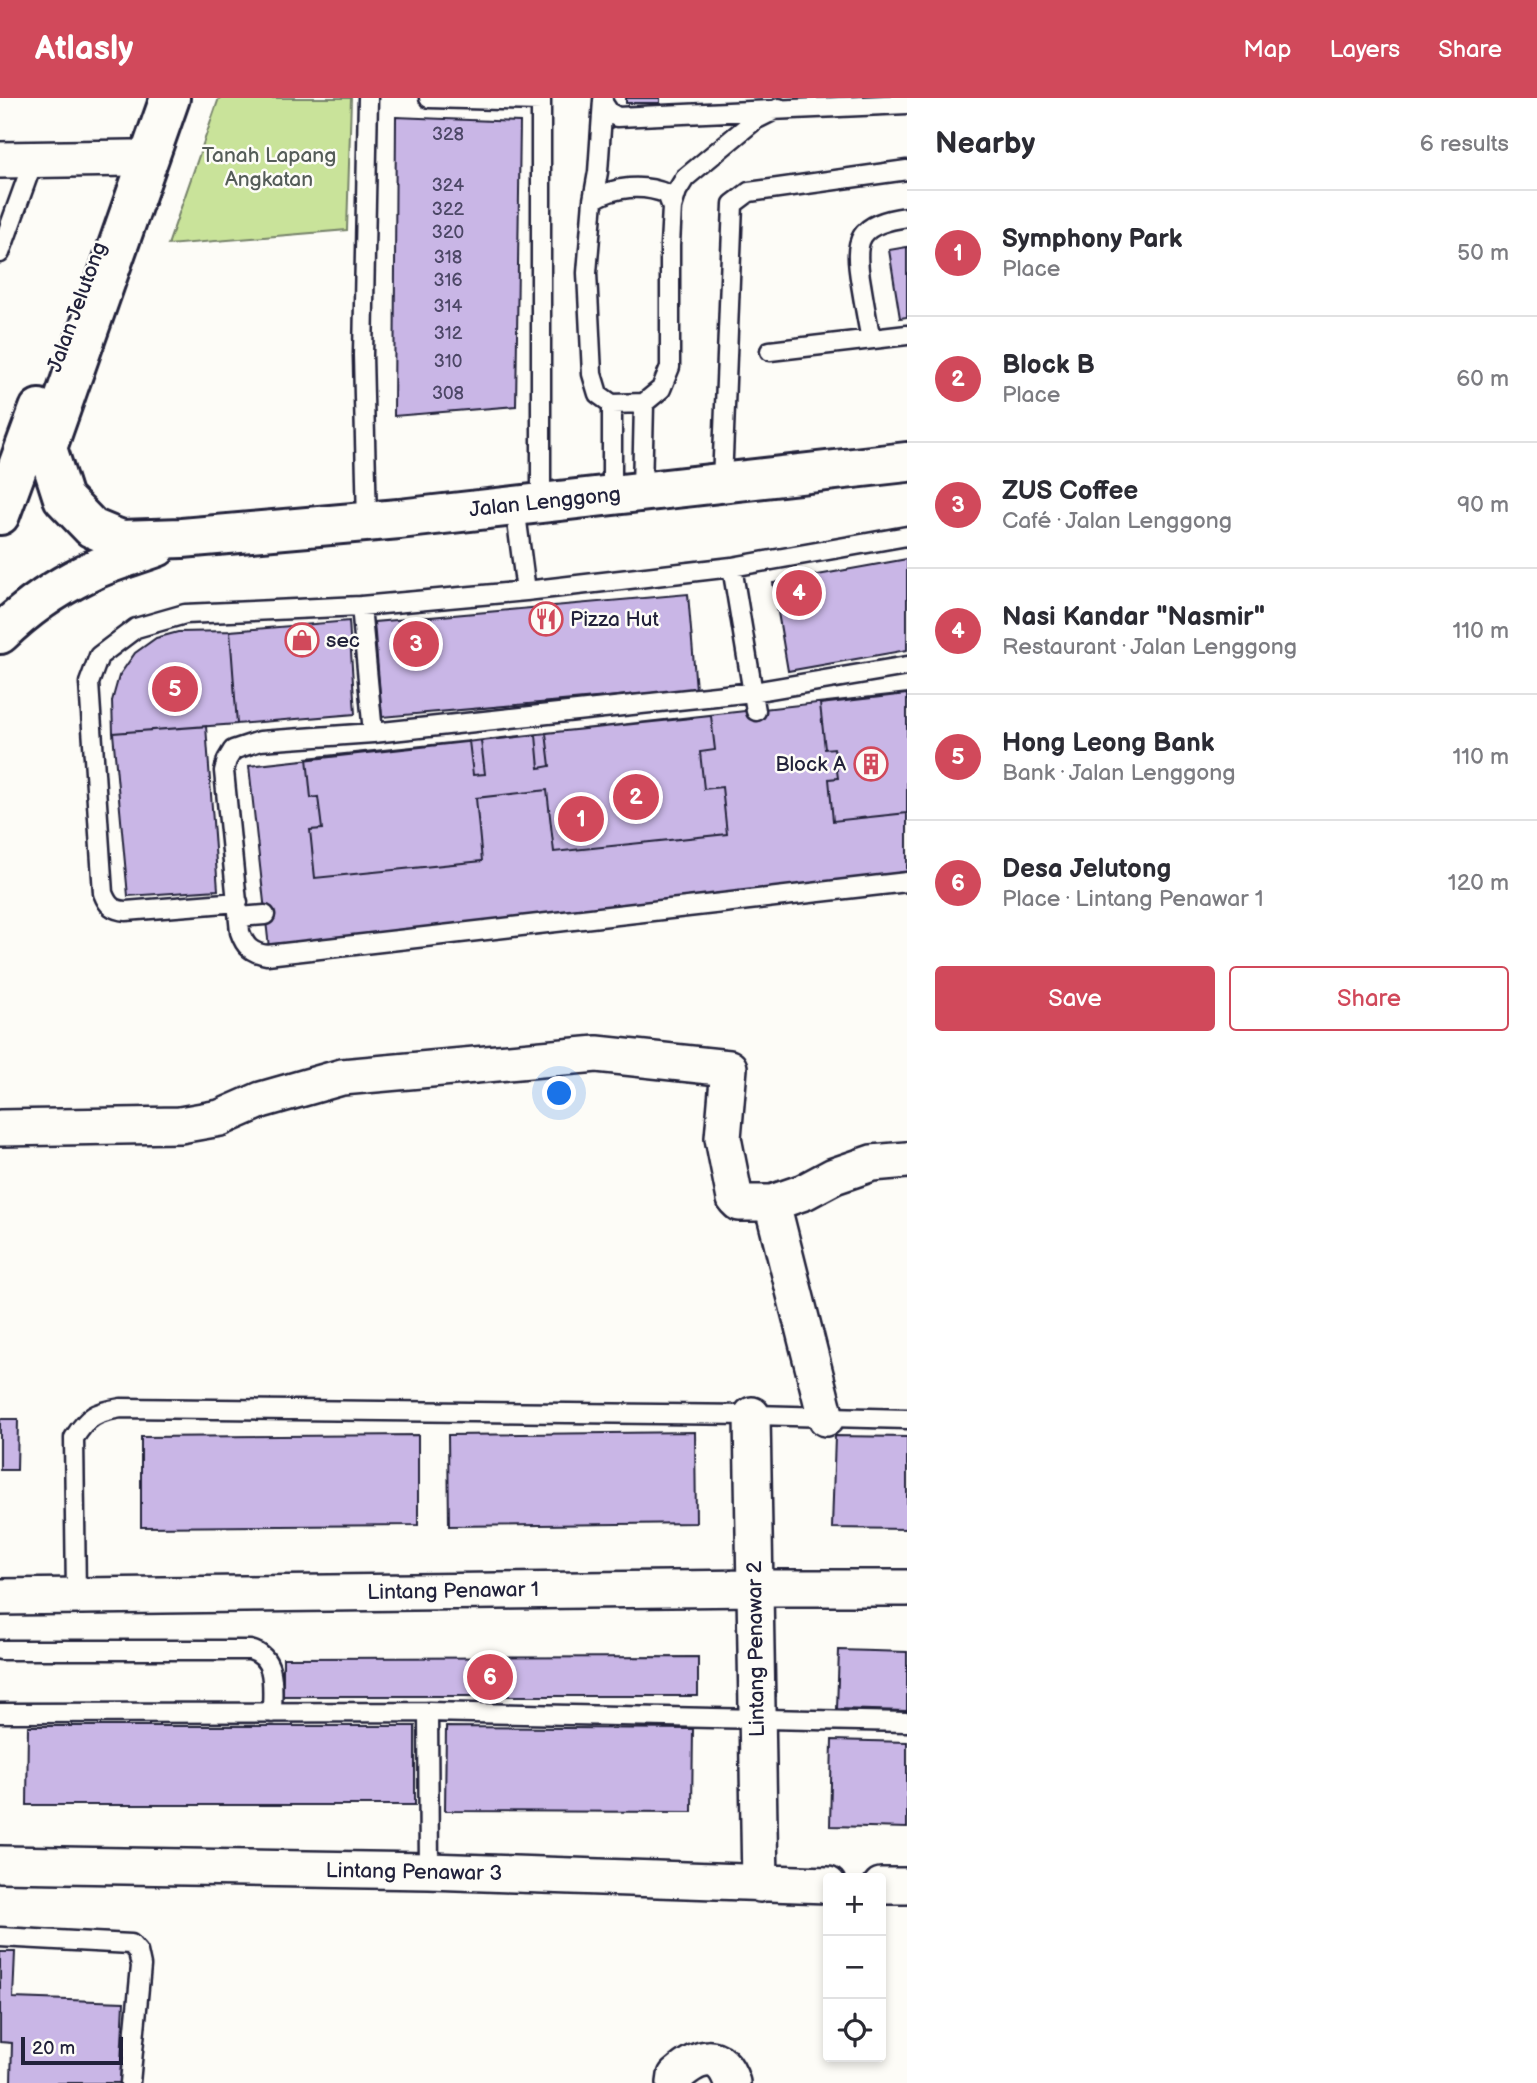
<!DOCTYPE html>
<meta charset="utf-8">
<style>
:root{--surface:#fff;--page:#f7f7f7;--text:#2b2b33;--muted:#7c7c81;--line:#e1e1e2;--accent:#d1495b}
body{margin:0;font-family:"Balsamiq Sans",sans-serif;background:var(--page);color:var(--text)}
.controls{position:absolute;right:21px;bottom:21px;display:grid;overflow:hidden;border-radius:7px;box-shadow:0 4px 10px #0003}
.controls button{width:63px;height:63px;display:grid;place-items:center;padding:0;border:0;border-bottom:2px solid var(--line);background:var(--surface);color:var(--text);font:35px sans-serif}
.scale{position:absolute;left:21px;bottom:18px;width:102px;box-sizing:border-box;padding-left:7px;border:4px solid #22223b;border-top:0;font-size:19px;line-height:24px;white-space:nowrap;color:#22223b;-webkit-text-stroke:5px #fdfcf7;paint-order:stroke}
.you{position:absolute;left:560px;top:996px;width:24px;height:24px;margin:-18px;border:5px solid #fff;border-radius:50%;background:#1a73e8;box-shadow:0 0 0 10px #1a73e833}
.badge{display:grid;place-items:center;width:46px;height:46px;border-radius:50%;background:var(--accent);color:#fff;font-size:23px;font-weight:700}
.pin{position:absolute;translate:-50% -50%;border:4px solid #fff;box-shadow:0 2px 7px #0006}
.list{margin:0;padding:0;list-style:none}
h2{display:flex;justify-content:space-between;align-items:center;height:91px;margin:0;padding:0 28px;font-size:30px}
h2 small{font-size:23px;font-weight:400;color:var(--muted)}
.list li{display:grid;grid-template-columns:46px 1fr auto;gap:21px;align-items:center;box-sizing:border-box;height:126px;padding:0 28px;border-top:2px solid var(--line)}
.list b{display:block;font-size:26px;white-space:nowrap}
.list p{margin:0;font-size:23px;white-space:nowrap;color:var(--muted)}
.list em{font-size:23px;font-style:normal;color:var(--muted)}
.actions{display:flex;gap:14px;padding:21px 28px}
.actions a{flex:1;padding:16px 0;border:2px solid var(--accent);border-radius:7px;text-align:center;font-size:24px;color:var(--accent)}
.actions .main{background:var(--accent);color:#fff}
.icon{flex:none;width:38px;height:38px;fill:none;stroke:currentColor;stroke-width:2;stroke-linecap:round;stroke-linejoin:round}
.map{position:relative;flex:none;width:907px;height:1985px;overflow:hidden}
header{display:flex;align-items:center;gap:42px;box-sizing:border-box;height:98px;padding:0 35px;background:var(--accent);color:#fff}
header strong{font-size:33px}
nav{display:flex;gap:38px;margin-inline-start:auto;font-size:24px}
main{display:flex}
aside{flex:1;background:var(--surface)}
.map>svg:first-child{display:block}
.green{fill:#c9e39a;stroke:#76826a;stroke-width:2}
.building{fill:#c9b6e6;stroke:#22223b;stroke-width:2}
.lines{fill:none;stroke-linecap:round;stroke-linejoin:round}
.lane-casing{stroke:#22223b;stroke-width:23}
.street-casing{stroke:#22223b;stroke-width:40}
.primary-casing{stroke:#22223b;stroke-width:44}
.lane{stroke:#fdfcf7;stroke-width:18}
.street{stroke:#fdfcf7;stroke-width:35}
.primary{stroke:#fdfcf7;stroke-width:38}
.labels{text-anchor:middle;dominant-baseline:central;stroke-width:5;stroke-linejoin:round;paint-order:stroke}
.number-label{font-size:18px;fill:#4c4766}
.park-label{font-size:21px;fill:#545c58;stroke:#fdfcf7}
.street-label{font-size:21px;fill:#22223b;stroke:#fdfcf7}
.poi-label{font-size:21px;fill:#22223b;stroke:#fdfcf7;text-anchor:start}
</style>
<header>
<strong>Atlasly</strong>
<nav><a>Map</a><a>Layers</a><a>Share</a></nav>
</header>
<main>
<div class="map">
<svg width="907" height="1985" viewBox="0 0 907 1985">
<rect width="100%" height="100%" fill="#fdfcf7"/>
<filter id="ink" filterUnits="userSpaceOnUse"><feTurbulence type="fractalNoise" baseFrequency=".0143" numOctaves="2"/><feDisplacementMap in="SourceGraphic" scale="14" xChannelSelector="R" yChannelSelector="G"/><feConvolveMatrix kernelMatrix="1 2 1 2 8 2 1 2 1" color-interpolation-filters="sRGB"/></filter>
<g filter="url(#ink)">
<path class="green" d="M219,0H351L347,132L168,147Z"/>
<path class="building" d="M626,0H660V5H626Z
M396,19L520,24L516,308L394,318Z
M907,149V219L900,220L889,152Z
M907,461V552L788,573L773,485Z
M688,496L696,591L382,619L374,524Z
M349,523L355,616L237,626L230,533Z
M230,533L237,626L113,635L112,603L119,578L135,555L156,540L178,534Z
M907,595V774L269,850L249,668Z
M907,596V715L833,723L829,681L838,680L834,650L825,651L820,606Z
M711,618L715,652L700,654L704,691L722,689L727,736L554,754L547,692L476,700L482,763L315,780L310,732L322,731L318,699L311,700L307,660L469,643L473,677L485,676L481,643L536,637L539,670L550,668L546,635Z
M206,628L218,792L128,798L113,635Z
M0,1321H18L17,1372H0Z
M695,1334L696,1425L449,1428L448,1337Z
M418,1337V1427L141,1429V1339Z
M835,1338L907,1339V1431L832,1430Z
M839,1552L907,1554V1613L837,1611Z
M698,1559V1598H283V1560Z
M28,1628H415V1707H27Z
M446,1629L693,1631L692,1714L445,1713Z
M832,1642L907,1644V1730L830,1728Z
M0,1854H15L13,1900L124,1904L120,1985H11L12,1945L0,1944Z"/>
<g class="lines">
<defs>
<path id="lane" d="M429,0L541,3
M603,5L609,14L617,19L907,6
M593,102L598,74L603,2
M672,109L667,96C644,86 614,88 593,102L587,175L592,276L598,296L612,306L644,305L661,291L670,269V147L672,109L677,93L685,80L755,22L779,10
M0,155L34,61
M871,241C867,223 864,204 861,186C853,140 858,126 907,119
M770,253L907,237
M722,384L733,106L749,94L907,72
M642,393L644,305
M612,397V306
M541,405V0
M515,408L526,493
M367,424L363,257L368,0
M732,469L756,613
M361,508L373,635
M907,568L753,594L373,635L260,643L233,652L227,662L224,673L240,834C245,849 252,855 267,857L907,784
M238,804L126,813C113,812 108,808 103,795L89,585L99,558L136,530L185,516L361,508L526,493L732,469L907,438
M239,819L265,817
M76,1497L74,1340C88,1318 96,1314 121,1310L752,1317L907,1321
M0,1552H250C278,1559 272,1592 272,1615
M428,1614L429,1773
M0,1615L428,1614L907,1624
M0,1839L131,1846L138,1854L141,1868L130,1985"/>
<path id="street" d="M0,62L132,60
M0,1030L180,1027L220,1020L261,1002L342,979L597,956L729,970L723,1040L735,1101L739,1105H772L826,1320
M772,1105L804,1094L834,1078L872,1065L907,1062
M752,1317L760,1786
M0,1499L755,1490H907
M0,1766L429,1773L828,1787
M881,1788H907
M675,1985L676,1978C698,1958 721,1950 732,1985"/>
<path id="primary" d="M170,0L47,350L63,400L92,430L121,442L182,440L399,421L907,364
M0,417L39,311
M0,536C25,512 54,491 85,476C107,464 133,458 157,449"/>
</defs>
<use href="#lane" class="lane-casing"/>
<use href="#street" class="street-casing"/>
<use href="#primary" class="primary-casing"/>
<use href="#lane" class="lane"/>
<use href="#street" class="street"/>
<use href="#primary" class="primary"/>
</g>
</g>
<defs>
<symbol id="restaurant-ring" viewBox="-11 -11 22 22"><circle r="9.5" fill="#fdfcf7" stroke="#d1495b" stroke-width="1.5"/><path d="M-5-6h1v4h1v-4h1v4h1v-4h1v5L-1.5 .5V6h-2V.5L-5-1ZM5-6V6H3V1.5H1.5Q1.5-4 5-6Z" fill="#d1495b"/></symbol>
<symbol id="shop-ring" viewBox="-11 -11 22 22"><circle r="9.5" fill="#fdfcf7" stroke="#d1495b" stroke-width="1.5"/><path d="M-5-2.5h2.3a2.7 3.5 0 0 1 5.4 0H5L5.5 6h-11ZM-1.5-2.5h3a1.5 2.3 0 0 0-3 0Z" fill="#d1495b"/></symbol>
<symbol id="building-ring" viewBox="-11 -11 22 22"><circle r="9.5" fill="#fdfcf7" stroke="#d1495b" stroke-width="1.5"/><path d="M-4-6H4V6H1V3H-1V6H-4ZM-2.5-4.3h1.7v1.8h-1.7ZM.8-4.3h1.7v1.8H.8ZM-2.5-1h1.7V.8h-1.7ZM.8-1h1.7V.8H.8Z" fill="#d1495b"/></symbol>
</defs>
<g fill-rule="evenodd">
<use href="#restaurant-ring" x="527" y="502" width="38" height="38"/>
<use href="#shop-ring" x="283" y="523" width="38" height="38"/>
<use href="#building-ring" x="852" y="647" width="38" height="38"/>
</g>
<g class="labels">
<g class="number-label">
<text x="448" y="36">328</text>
<text x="448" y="87">324</text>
<text x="448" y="111">322</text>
<text x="448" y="134">320</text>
<text x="448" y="159">318</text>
<text x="448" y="182">316</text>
<text x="448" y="208">314</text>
<text x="448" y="235">312</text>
<text x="448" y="263">310</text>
<text x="448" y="295">308</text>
</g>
<g class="park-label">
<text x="269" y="57">Tanah Lapang<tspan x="269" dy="24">Angkatan</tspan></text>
</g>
<g class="street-label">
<text transform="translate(77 209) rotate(-70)">Jalan Jelutong</text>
<text transform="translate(545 404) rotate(-6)">Jalan Lenggong</text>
<text transform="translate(453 1493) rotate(-1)">Lintang Penawar 1</text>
<text transform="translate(756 1551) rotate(-91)">Lintang Penawar 2</text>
<text transform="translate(414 1774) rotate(1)">Lintang Penawar 3</text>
</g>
<g class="poi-label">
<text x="570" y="521">Pizza Hut</text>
<text x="326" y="542">sec</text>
<text x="846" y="666" text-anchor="end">Block A</text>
</g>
</g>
</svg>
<div class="controls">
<button>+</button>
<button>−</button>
<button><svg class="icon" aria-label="locate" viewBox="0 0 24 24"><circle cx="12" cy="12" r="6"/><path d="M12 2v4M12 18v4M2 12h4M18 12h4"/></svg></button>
</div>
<div class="scale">20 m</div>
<div class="you"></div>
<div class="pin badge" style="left:581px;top:721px">1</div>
<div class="pin badge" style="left:636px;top:699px">2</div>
<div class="pin badge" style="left:416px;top:546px">3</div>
<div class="pin badge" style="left:799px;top:495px">4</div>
<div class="pin badge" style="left:175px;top:591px">5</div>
<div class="pin badge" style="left:490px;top:1579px">6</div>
</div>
<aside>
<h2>Nearby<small>6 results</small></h2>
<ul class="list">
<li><span class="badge">1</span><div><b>Symphony Park</b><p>Place</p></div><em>50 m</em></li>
<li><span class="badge">2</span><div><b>Block B</b><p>Place</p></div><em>60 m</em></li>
<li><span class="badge">3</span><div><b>ZUS Coffee</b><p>Café · Jalan Lenggong</p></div><em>90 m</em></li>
<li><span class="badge">4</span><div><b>Nasi Kandar &quot;Nasmir&quot;</b><p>Restaurant · Jalan Lenggong</p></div><em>110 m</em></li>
<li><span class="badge">5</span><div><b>Hong Leong Bank</b><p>Bank · Jalan Lenggong</p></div><em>110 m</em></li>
<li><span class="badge">6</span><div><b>Desa Jelutong</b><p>Place · Lintang Penawar 1</p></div><em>120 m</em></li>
</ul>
<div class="actions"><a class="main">Save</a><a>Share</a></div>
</aside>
</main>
